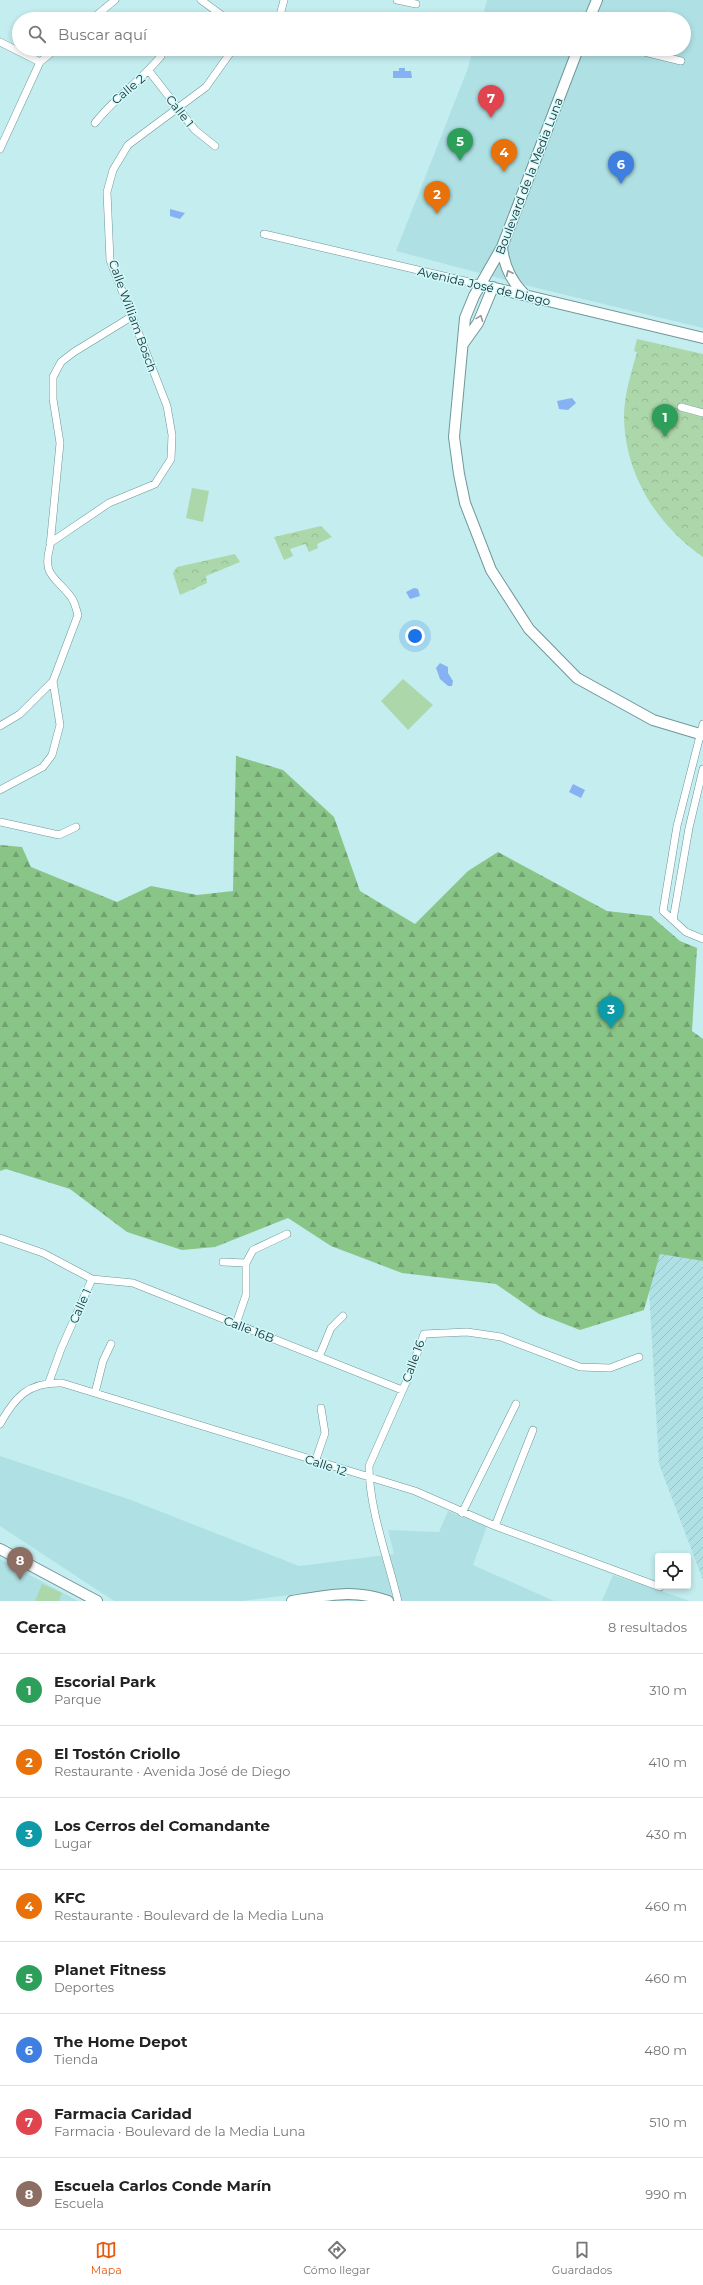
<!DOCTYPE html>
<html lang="es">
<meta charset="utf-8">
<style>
:root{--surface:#fff;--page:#f2f2f2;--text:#222;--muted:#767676;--line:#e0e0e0;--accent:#ea580c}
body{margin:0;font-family:Montserrat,sans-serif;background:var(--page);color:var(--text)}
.controls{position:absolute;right:12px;bottom:12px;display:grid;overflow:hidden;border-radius:4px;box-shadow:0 2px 6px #0003}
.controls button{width:36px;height:36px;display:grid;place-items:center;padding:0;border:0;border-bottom:1px solid var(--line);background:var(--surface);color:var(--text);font:20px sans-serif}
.you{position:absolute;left:415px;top:636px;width:14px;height:14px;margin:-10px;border:3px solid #fff;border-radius:50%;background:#1a73e8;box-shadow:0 0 0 6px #1a73e833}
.badge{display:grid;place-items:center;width:26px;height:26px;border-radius:50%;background:var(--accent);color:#fff;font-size:13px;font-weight:700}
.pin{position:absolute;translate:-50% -33px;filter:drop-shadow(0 1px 2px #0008)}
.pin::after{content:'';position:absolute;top:21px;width:14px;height:12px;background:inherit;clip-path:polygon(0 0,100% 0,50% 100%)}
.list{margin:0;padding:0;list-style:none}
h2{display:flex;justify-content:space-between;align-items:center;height:52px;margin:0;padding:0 16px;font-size:17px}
h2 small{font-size:13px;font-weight:400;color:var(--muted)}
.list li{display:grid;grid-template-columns:26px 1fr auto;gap:12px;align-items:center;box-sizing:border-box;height:72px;padding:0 16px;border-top:1px solid var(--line)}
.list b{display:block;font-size:15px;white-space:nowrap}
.list p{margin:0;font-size:13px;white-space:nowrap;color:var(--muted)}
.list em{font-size:13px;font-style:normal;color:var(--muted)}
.icon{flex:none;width:22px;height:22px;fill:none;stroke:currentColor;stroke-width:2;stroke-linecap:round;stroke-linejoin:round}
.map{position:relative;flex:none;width:703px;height:1601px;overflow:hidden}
.search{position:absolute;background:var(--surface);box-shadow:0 2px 6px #0003;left:12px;right:12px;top:12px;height:44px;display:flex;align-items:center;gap:10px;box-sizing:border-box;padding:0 14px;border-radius:22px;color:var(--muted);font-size:15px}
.sheet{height:628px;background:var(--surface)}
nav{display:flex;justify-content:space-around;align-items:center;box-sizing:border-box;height:56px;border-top:1px solid var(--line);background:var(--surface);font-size:11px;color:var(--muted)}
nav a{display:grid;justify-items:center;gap:2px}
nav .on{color:var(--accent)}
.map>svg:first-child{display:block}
.built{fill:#afe1e4}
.industrial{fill:url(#industrial-furrows)}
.grass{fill:#acd7aa}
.forest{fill:url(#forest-firs)}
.park{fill:url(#park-crowns)}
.water{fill:#86b2f4}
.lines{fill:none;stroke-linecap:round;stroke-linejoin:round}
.street-casing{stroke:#709699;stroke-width:8}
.secondary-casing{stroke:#709699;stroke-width:12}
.street{stroke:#fff;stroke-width:7}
.secondary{stroke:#fff;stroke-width:10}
.oneway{stroke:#909898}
.labels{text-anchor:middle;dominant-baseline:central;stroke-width:3;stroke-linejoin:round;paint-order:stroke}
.street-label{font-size:12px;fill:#213132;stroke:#d0fafc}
</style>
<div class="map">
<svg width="703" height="1601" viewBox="0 0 703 1601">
<defs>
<pattern id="industrial-furrows" width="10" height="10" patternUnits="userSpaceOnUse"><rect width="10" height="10" fill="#afe1e4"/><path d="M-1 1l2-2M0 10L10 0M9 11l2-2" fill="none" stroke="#96c2c4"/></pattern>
<pattern id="forest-firs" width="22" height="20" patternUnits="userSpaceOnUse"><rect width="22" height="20" fill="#89c587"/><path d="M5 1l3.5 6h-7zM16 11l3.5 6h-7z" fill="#70a16f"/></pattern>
<pattern id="park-crowns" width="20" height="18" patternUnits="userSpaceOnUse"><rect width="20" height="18" fill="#acd7aa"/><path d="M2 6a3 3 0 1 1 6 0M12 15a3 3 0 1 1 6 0" fill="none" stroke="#94b993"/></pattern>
</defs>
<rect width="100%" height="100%" fill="#c3edef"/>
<path class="built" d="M487,0H703V328L529,286L396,251L468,68L473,49H684V19H482Z
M0,1456L131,1500L299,1566L394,1554L388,1530L439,1532L448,1511L487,1526L473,1565L554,1601H313V1592L243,1601H114L0,1526Z
M0,1559L78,1601H0Z
M613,1575L661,1591L690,1601H602Z"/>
<path class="industrial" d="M660,1253L703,1261V1580L659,1464L649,1290Z"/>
<path class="grass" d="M192,488L209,491L203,522L186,518Z
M403,679L433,705L408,730L381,701Z
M42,1584L62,1593L59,1601H35Z"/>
<path class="forest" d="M236,756L283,770L334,817L360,891L415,924L468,871L498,852L607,911L651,916L680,941L697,948L692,1031L703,1039V1261L660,1254L644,1310L580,1330L539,1314L496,1284L402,1273L331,1246L288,1218L215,1247L182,1250L127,1232L70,1189L6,1169L0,1171V845L22,847L31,867L117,902L151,886L197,895L233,891Z"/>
<path class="park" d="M637,339L703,354V557C657,525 625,475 624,417C624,395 631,373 637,352L634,351Z
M321,526L332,537L317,544L318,548L309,552L305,544L290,549L293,556L284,560L274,537Z
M235,554L240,562L206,576L207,583L180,595L173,573L177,567Z"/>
<path class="water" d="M399,68H405V71H411L412,78H393V71H399Z
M170,209L185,213L180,219L170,216Z
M572,398L576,403L568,410L559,409L557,401Z
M414,588L418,589L420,596L410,599L406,592Z
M440,663L448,667V673L453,681L452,686H448L440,679L436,668Z
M573,784L585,790L581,798L569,792Z"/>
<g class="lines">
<defs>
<path id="street" d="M201,0L227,19
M397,0L416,4
M92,19L115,0
M279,19L284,0
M0,42L40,62
M632,49L681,61
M149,71L195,130L215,146
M95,123C114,98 141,81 161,56
M0,149L40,62L56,49
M264,234L482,285
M681,407L703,413
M50,543L109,503L155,484L171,459L172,435L167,406L110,260L107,192L113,170L128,145L206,87L233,49
M703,724L677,826L663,911L686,932L703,939
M0,726L20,714L53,681
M0,790L43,767L52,755L60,725L53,681L78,615C76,609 75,602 71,597C55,576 42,576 50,546L60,443L53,399V377L61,362L74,352L131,317
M0,822L59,835L76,827
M673,920L689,828L703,769
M0,1238L43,1253L92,1279L133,1283L402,1390
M223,1262L246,1263
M236,1324L246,1295V1263L253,1250L287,1234
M319,1357L331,1328L343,1316
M49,1382L61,1349L92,1279
M95,1393L103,1361L111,1344
M0,1424C15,1397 28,1382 62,1383L415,1491L495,1526L660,1587
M315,1462L325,1433L321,1408
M462,1513L516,1404
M495,1526L533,1430
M398,1601C388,1559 369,1509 369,1466L408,1378L424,1334L467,1332L501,1337L580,1367L610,1368L639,1357"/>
<path id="secondary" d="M589,19L597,0
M578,49L502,247L474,296L465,318L454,437L459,474L465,503L491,570L529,629L577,678L653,720L703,735
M502,247C504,266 511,281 524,294
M482,285L703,338
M463,344L478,323L493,287
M0,1549L97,1601
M292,1601C327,1595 354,1589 388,1601"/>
</defs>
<use href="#street" class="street-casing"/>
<use href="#secondary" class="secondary-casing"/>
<use href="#street" class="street"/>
<use href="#secondary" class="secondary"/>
</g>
<defs><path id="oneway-chevron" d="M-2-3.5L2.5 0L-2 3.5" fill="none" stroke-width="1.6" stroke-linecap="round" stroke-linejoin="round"/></defs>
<g class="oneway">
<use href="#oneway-chevron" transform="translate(509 273) rotate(-115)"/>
<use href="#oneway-chevron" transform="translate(480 318) rotate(-69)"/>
</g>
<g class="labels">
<g class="street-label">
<text transform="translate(128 89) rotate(-40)">Calle 2</text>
<text transform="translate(180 111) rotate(52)">Calle 1</text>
<text transform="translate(529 176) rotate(-69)">Boulevard de la Media Luna</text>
<text transform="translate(484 286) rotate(13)">Avenida José de Diego</text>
<text transform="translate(133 316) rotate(70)">Calle William Bosch</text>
<text transform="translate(80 1306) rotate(-66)">Calle 1</text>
<text transform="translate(249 1329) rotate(21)">Calle 16B</text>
<text transform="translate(413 1361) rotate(-70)">Calle 16</text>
<text transform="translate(326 1465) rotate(18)">Calle 12</text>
</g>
</g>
</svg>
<div class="controls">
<button><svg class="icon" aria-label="locate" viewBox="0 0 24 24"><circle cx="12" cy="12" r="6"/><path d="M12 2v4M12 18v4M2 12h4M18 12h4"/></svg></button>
</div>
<div class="you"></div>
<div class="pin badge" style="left:665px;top:437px;background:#2e9e5b">1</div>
<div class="pin badge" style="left:437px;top:214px;background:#e8710a">2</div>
<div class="pin badge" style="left:611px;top:1029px;background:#0f9aa8">3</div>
<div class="pin badge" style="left:504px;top:172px;background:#e8710a">4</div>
<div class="pin badge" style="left:460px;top:161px;background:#2e9e5b">5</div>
<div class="pin badge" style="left:621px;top:184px;background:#3f7fe0">6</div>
<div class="pin badge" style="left:491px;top:118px;background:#e0444e">7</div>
<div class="pin badge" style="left:20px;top:1580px;background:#8d6e63">8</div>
<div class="search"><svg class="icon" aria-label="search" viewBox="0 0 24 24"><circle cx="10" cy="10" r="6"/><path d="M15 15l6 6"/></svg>Buscar aquí</div>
</div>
<section class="sheet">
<h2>Cerca<small>8 resultados</small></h2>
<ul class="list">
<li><span class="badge" style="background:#2e9e5b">1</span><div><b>Escorial Park</b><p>Parque</p></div><em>310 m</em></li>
<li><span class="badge" style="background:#e8710a">2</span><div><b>El Tostón Criollo</b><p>Restaurante · Avenida José de Diego</p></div><em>410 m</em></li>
<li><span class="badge" style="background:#0f9aa8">3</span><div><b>Los Cerros del Comandante</b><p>Lugar</p></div><em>430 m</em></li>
<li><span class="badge" style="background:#e8710a">4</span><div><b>KFC</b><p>Restaurante · Boulevard de la Media Luna</p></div><em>460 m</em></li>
<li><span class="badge" style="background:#2e9e5b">5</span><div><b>Planet Fitness</b><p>Deportes</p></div><em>460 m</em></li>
<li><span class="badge" style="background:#3f7fe0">6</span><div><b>The Home Depot</b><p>Tienda</p></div><em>480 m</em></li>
<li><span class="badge" style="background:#e0444e">7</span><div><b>Farmacia Caridad</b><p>Farmacia · Boulevard de la Media Luna</p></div><em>510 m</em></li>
<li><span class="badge" style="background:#8d6e63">8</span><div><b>Escuela Carlos Conde Marín</b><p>Escuela</p></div><em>990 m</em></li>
</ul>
</section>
<nav>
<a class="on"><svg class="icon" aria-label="map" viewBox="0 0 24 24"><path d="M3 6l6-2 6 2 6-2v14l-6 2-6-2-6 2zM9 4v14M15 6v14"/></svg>Mapa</a>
<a><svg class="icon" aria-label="directions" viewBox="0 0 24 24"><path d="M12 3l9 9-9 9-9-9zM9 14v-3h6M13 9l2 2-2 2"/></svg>Cómo llegar</a>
<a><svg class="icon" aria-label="saved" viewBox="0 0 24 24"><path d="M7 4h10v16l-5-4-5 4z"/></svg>Guardados</a>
</nav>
